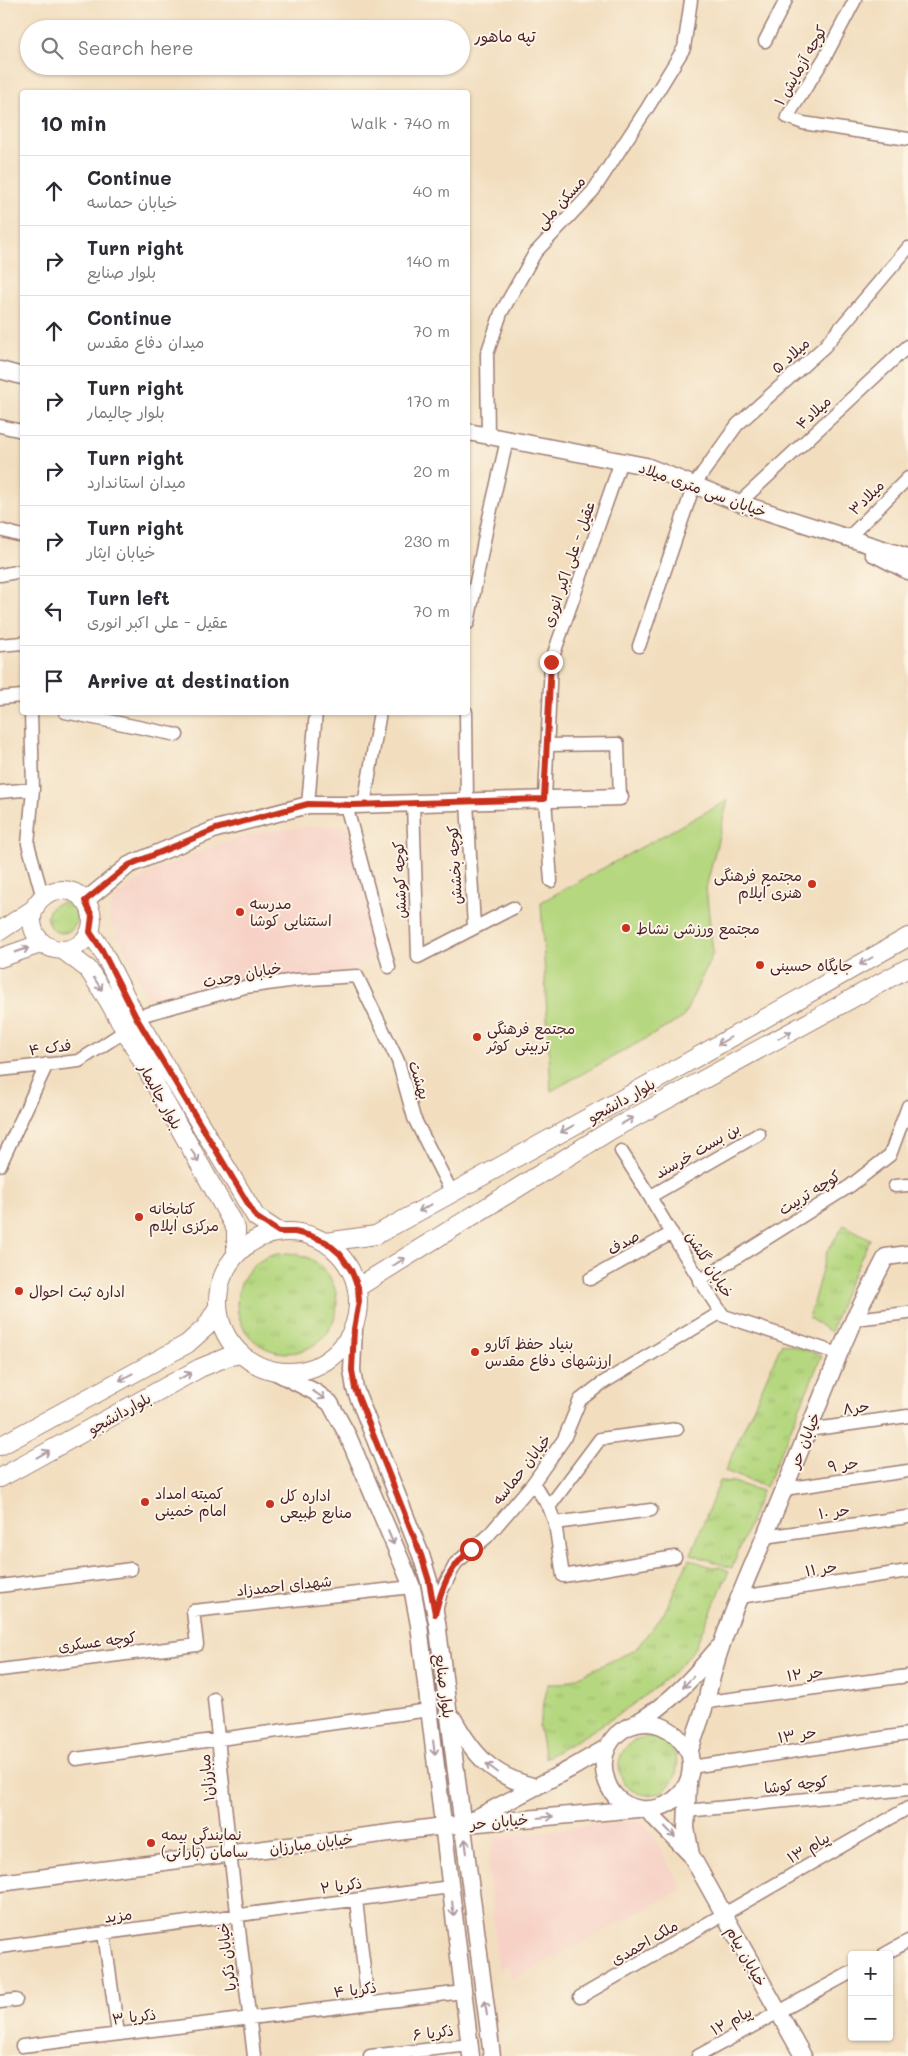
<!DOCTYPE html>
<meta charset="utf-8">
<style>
:root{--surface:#fff;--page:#f2f2f3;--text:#2b2b33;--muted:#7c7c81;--line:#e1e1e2}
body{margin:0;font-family:Mali,"Playpen Sans Arabic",sans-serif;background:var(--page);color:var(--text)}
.controls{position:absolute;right:15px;bottom:15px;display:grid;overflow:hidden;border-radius:5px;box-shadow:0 1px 4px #0004}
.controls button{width:45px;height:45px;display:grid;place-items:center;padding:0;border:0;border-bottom:1px solid var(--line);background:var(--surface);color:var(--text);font:25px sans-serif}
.stop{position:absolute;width:15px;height:15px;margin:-11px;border:4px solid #c8321e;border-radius:50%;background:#fff}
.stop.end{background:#c8321e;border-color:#fff;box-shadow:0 1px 5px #0008}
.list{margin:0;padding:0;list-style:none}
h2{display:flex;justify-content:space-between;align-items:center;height:65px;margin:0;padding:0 20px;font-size:21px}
h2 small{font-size:16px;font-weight:400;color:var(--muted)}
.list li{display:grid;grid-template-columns:32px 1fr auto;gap:15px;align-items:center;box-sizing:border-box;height:70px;padding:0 20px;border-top:1px solid var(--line)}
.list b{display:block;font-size:19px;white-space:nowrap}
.list p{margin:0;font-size:16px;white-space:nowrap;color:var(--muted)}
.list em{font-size:16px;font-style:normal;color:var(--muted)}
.icon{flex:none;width:28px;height:28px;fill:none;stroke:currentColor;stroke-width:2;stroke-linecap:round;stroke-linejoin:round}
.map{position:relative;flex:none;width:908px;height:2056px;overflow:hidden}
.search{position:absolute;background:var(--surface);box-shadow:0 1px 4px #0004;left:20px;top:20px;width:450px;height:55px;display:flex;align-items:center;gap:12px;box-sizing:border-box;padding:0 18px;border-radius:28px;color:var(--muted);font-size:19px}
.panel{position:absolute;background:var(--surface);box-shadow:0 1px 4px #0004;left:20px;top:90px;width:450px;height:625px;border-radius:5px}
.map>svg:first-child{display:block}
.built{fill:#f7d1c6}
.grass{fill:url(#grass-tufts);stroke:#807b55}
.pitch{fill:#b5d77f;stroke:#807b55}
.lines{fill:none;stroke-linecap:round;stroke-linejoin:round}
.minor-casing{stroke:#9e7e75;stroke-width:15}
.tertiary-casing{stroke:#9e7e75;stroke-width:19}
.secondary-casing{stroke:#9e7e75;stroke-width:20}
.minor{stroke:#fff;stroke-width:12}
.tertiary{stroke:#fff;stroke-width:16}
.secondary{stroke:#fff;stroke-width:18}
.oneway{stroke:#ae9aa0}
.route{stroke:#c8321e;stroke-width:6}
.poi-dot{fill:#c8321e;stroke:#fcf5e5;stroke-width:2}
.labels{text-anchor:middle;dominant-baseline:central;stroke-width:4;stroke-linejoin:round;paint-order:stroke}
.street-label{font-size:15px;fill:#4a1f2b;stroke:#fcf5e5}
.poi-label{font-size:15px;fill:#4a1f2b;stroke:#fcf5e5;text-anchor:start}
.neighbourhood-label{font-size:16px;fill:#4a1f2b;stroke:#fcf5e5}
</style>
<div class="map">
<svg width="908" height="2056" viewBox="0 0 908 2056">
<defs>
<pattern id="grass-tufts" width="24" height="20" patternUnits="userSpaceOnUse" patternTransform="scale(1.25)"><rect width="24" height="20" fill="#b5d77f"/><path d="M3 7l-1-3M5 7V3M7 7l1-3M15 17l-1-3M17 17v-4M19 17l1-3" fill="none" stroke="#9db86e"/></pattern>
</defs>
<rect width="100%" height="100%" fill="#fcf5e5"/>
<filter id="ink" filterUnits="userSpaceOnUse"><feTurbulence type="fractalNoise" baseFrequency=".02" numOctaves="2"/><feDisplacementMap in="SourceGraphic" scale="10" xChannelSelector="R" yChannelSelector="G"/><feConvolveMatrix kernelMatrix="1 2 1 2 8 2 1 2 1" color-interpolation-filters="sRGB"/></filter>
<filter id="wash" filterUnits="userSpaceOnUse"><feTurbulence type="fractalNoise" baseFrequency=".0096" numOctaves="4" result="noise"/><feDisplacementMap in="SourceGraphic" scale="20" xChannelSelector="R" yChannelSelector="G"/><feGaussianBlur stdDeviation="1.12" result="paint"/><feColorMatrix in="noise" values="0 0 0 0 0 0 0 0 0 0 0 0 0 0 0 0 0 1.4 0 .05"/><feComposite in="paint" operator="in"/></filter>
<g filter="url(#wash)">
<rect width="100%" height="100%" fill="#f2debf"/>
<path class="built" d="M348,826L379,953L338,977H286L208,984L159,1003L148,997L110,918L112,905L118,895L152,872L218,845L253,834L300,827Z
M636,1820L645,1823L683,1889L511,1980L508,1966L498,1969L488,1858L496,1837Z"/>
<path class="grass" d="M47 918a15 15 0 1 1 30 0a15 15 0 1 1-30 0Z
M844,1225L870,1239L846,1289L831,1332L809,1318L827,1251Z
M237 1303a50 50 0 1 1 100 0a50 50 0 1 1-100 0Z
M782,1343L822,1355L766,1487L725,1471Z
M720,1481L733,1482L762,1491L732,1568L691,1554Z
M689,1559L711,1567H720L729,1571L695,1647C668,1688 589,1734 545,1758L539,1726L548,1684H562L635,1650L664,1613Z
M619 1766a29 29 0 1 1 58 0a29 29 0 1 1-58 0Z"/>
<path class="pitch" d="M728,800L706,888L713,953L683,1018L551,1091L541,902Z"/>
</g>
<g filter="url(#ink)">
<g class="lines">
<defs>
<path id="minor" d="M855,0L824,59L787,117L803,123L908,139
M765,41L786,0
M0,426L22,431
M488,436L487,354L501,313L535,253L593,191L648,107L684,48L691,0
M739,503L908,346
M0,530L22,536
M847,539L908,478
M0,575L22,571
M468,623L486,531L507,440
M0,645L22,643
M639,646L694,485L737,425L824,347L908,248
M0,698L22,696
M31,712L33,789L28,844L43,898
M65,712L177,735
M466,712L467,802L474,927
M547,745L618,744L620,797
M0,792L33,789
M413,803L418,957L513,908
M308,805L316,712
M346,805L389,967
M364,805L380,712
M551,881L545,799L551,662L621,461
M136,1017L245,987L296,980L357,976L398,1061L414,1118L452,1193
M0,1070L79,1061L125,1031
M621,1151C657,1205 686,1262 723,1315
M0,1165L47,1064
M895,1186L908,1185
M651,1196L759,1134
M590,1279L672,1233
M699,1281L850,1186L890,1155L908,1106
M854,1319L908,1313
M808,1430L908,1416
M533,1483L549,1507L555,1523L563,1576L675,1557
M784,1489L908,1471
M549,1507L600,1439L677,1429
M555,1523L651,1510
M764,1537L908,1517
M0,1586L131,1569
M740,1597L908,1571
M436,1611L441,1592L456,1563L487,1537L533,1483L564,1439L580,1400L601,1384L718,1314L839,1354
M0,1670L197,1645L193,1611L412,1587
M214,1699L230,1853L254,2056
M707,1702L908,1676
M76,1759L429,1710
M691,1767L908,1734
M686,1811L908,1789
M356,1900L368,2003
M104,1933L118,2034
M0,1947L450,1887
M883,1955L908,1941
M580,1997L908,1808
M0,2002L16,2000
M22,2046L463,1992
M370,2056L470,2045
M698,2056L852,1972"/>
<path id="tertiary" d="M0,370L22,376
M468,432L646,466L739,503L908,557
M873,553L908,571
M85,901L129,865L216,829L308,805H354L620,797
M354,1329L352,1370L355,1389L421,1555L429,1581L437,1622L492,2056
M276,1372L315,1392L330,1403L348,1436L403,1565L412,1587L419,1625L471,2056
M453,1718C474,1756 493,1777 536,1787
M636,1723C669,1704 693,1678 717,1649
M689,1753C659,1695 588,1730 607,1782C618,1814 661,1818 681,1793C687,1786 691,1775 691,1765C691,1760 689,1755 690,1750C696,1731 704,1713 708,1693C720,1640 741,1592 762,1543C788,1480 814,1417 839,1354L854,1319L886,1257L908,1254
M688,1783L686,1828L691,1855
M647,1810L691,1855L803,2056
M472,1820L570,1769L608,1747
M0,1883L444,1826L638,1809"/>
<path id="secondary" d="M32 920a30 30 0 1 1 60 0a30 30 0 1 1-60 0Z
M0,931L35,908
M90,932L102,950L136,1017L256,1217L279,1232
M63,950L88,969L108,1000L236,1229V1255
M0,958L43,943
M218 1302a70 70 0 1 1 140 0a70 70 0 1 1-140 0Z
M326,1242L376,1235L660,1078L908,937
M358,1287L611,1130L908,968
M0,1446L187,1344L206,1327L218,1307
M0,1478L200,1368L227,1357L240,1354"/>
</defs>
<use href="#minor" class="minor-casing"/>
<use href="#tertiary" class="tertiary-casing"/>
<use href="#secondary" class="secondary-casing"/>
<use href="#minor" class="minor"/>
<use href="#tertiary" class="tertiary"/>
<use href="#secondary" class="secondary"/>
</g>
<defs><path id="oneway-shaft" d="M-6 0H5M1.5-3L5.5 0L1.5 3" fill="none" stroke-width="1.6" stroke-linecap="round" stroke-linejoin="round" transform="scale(1.25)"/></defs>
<g class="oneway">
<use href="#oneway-shaft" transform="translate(22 950) rotate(-19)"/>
<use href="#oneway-shaft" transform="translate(866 961) rotate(150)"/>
<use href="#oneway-shaft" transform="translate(98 984) rotate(57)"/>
<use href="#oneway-shaft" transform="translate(785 1035) rotate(-29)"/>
<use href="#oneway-shaft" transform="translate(724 1041) rotate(150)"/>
<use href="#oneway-shaft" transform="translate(627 1121) rotate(-29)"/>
<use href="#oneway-shaft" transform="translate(567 1129) rotate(151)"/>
<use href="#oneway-shaft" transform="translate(195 1156) rotate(61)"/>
<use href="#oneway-shaft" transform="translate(425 1208) rotate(151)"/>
<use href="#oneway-shaft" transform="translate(399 1262) rotate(-32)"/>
<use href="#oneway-shaft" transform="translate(185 1376) rotate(-29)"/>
<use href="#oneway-shaft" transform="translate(126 1377) rotate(151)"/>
<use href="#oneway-shaft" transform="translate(319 1395) rotate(34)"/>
<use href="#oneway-shaft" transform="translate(43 1454) rotate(-29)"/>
<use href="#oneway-shaft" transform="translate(391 1538) rotate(67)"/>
<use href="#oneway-shaft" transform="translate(688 1682) rotate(134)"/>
<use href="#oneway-shaft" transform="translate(434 1748) rotate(83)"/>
<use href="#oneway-shaft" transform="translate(492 1768) rotate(-143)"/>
<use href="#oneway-shaft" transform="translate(546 1817) rotate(-5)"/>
<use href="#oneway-shaft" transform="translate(670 1832) rotate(47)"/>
<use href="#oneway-shaft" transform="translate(466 1846) rotate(-97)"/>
<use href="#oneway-shaft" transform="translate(453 1909) rotate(83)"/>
<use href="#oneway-shaft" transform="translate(486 2008) rotate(-97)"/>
</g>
</g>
<g class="lines" filter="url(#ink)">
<path class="route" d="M471,1549C448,1570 443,1584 435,1614L429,1581L421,1555L355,1389L352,1370L354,1329L359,1301L358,1287L351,1270L340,1254L326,1242L311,1236L295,1232H279L256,1217L136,1017L102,950L90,932L92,916L85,901L129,865L216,829L308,804L354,805L544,799L551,662"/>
</g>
<g class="poi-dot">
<circle cx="812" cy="884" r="5"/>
<circle cx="240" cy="912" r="5"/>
<circle cx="626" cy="928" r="5"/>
<circle cx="760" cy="965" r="5"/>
<circle cx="477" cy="1037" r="5"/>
<circle cx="139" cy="1217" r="5"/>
<circle cx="19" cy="1291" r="5"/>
<circle cx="475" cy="1352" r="5"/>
<circle cx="145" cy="1502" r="5"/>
<circle cx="270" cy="1504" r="5"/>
<circle cx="151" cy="1843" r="5"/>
</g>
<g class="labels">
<g class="street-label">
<text transform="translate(800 65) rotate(-60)">۱ کوچه آزمایش</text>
<text transform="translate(560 202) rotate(-48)">مسکن ملی</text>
<text transform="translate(790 355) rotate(-42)">میلاد ۵</text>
<text transform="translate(813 412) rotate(-43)">میلاد۴</text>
<text transform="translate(703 489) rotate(20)">خیابان سی متری میلاد</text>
<text transform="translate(866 497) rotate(-45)">میلاد۳</text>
<text transform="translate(568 564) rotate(-71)">عقیل - علی اکبر انوری</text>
<text transform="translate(454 865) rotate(-93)">کوچه بخشش</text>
<text transform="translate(399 880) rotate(-92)">کوچه کوشش</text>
<text transform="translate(242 974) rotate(-11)">خیابان وحدت</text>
<text transform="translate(50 1047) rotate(-7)">فدک ۴</text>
<text transform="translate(420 1080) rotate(73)">بهشت</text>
<text transform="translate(161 1096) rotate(61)">بلوار چالیمار</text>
<text transform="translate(621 1100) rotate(-29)">بلوار دانشجو</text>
<text transform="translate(697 1150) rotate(-30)">بن بست خرسند</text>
<text transform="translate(809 1192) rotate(-32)">کوچه تربیت</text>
<text transform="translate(623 1242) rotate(-29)">صدف</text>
<text transform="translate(710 1264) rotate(58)">خیابان گلشن</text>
<text transform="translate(856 1407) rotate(-8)">حر۸</text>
<text transform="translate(119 1413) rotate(-29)">بلواردانشجو</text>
<text transform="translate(804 1440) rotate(-68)">خیابان حر</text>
<text transform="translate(843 1464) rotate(-9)">حر ۹</text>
<text transform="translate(521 1469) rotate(-52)">خیابان حماسه</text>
<text transform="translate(834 1511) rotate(-8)">حر ۱۰</text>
<text transform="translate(821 1568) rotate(-9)">حر ۱۱</text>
<text transform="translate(284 1585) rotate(-6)">شهدای احمدزاد</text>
<text transform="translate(97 1641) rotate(-7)">کوچه عسکری</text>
<text transform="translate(805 1673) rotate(-7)">حر ۱۲</text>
<text transform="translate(445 1686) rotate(83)">بلوار صنایع</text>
<text transform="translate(797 1734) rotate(-9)">۱۳ حر</text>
<text transform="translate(206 1778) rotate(-96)">مبارزان۱</text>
<text transform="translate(796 1784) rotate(-6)">کوچه کوشا</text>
<text transform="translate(499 1821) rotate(-5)">خیابان حر</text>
<text transform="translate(311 1843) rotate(-7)">خیابان مبارزان</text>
<text transform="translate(808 1847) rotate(-30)">پیام ۱۳</text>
<text transform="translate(341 1885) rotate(-8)">ذکریا ۲</text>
<text transform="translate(118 1915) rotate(-7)">مزید</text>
<text transform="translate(644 1942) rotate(-30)">ملک احمدی</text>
<text transform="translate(747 1956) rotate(61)">خیابان پیام</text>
<text transform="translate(226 1957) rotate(-97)">خیابان ذکریا</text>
<text transform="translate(355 1989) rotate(-7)">ذکریا ۴</text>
<text transform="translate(134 2016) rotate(-7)">ذکریا ۳</text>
<text transform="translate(731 2020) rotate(-28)">پیام ۱۲</text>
<text transform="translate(433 2032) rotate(-7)">ذکریا ۶</text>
</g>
<g class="poi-label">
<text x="802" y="875" text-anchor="end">مجتمع فرهنگی<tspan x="802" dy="17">هنری ایلام</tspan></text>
<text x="250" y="903">مدرسه<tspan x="250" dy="17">استثنایی کوشا</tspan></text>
<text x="636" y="928">مجتمع ورزشی نشاط</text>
<text x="770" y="965">جایگاه حسینی</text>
<text x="487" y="1028">مجتمع فرهنگی<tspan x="487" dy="17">تربیتی کوثر</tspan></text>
<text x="149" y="1208">کتابخانه<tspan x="149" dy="17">مرکزی ایلام</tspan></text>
<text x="29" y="1291">اداره ثبت احوال</text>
<text x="485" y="1343">بنیاد حفظ آثارو<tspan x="485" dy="17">ارزشهای دفاع مقدس</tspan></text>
<text x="155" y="1493">کمیته امداد<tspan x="155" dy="17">امام خمینی</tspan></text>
<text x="280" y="1495">اداره کل<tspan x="280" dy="17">منابع طبیعی</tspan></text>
<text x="161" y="1834">نمایندگی بیمه<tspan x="161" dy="17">سامان (بارانی)</tspan></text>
</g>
<g class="neighbourhood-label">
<text x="505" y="35">تپه ماهور</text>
</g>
</g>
</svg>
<div class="controls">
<button>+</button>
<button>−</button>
</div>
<div class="stop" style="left:471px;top:1549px"></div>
<div class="stop end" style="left:551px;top:662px"></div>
<div class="search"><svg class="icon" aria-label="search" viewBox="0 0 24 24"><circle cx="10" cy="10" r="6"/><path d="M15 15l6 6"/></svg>Search here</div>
<section class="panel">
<h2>10 min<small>Walk · 740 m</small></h2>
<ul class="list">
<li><svg class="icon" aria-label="ahead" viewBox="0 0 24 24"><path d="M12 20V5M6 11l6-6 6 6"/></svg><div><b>Continue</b><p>خیابان حماسه</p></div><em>40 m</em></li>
<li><svg class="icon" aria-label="right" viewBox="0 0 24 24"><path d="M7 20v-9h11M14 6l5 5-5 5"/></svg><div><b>Turn right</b><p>بلوار صنایع</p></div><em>140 m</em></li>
<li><svg class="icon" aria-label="ahead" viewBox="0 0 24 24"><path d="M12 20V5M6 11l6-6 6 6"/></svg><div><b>Continue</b><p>میدان دفاع مقدس</p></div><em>70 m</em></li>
<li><svg class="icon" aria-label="right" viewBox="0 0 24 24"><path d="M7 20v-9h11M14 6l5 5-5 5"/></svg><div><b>Turn right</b><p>بلوار چالیمار</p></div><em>170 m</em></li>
<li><svg class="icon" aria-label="right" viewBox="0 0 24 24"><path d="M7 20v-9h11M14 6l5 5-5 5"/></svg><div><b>Turn right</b><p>میدان استاندارد</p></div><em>20 m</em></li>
<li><svg class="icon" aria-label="right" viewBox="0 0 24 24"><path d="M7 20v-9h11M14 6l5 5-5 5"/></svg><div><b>Turn right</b><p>خیابان ایثار</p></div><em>230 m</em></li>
<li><svg class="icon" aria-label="left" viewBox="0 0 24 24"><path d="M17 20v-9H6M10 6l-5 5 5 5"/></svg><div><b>Turn left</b><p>عقیل - علی اکبر انوری</p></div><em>70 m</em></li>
<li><svg class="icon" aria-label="arrive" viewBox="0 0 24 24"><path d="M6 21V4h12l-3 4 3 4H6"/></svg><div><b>Arrive at destination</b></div></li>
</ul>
</section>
</div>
